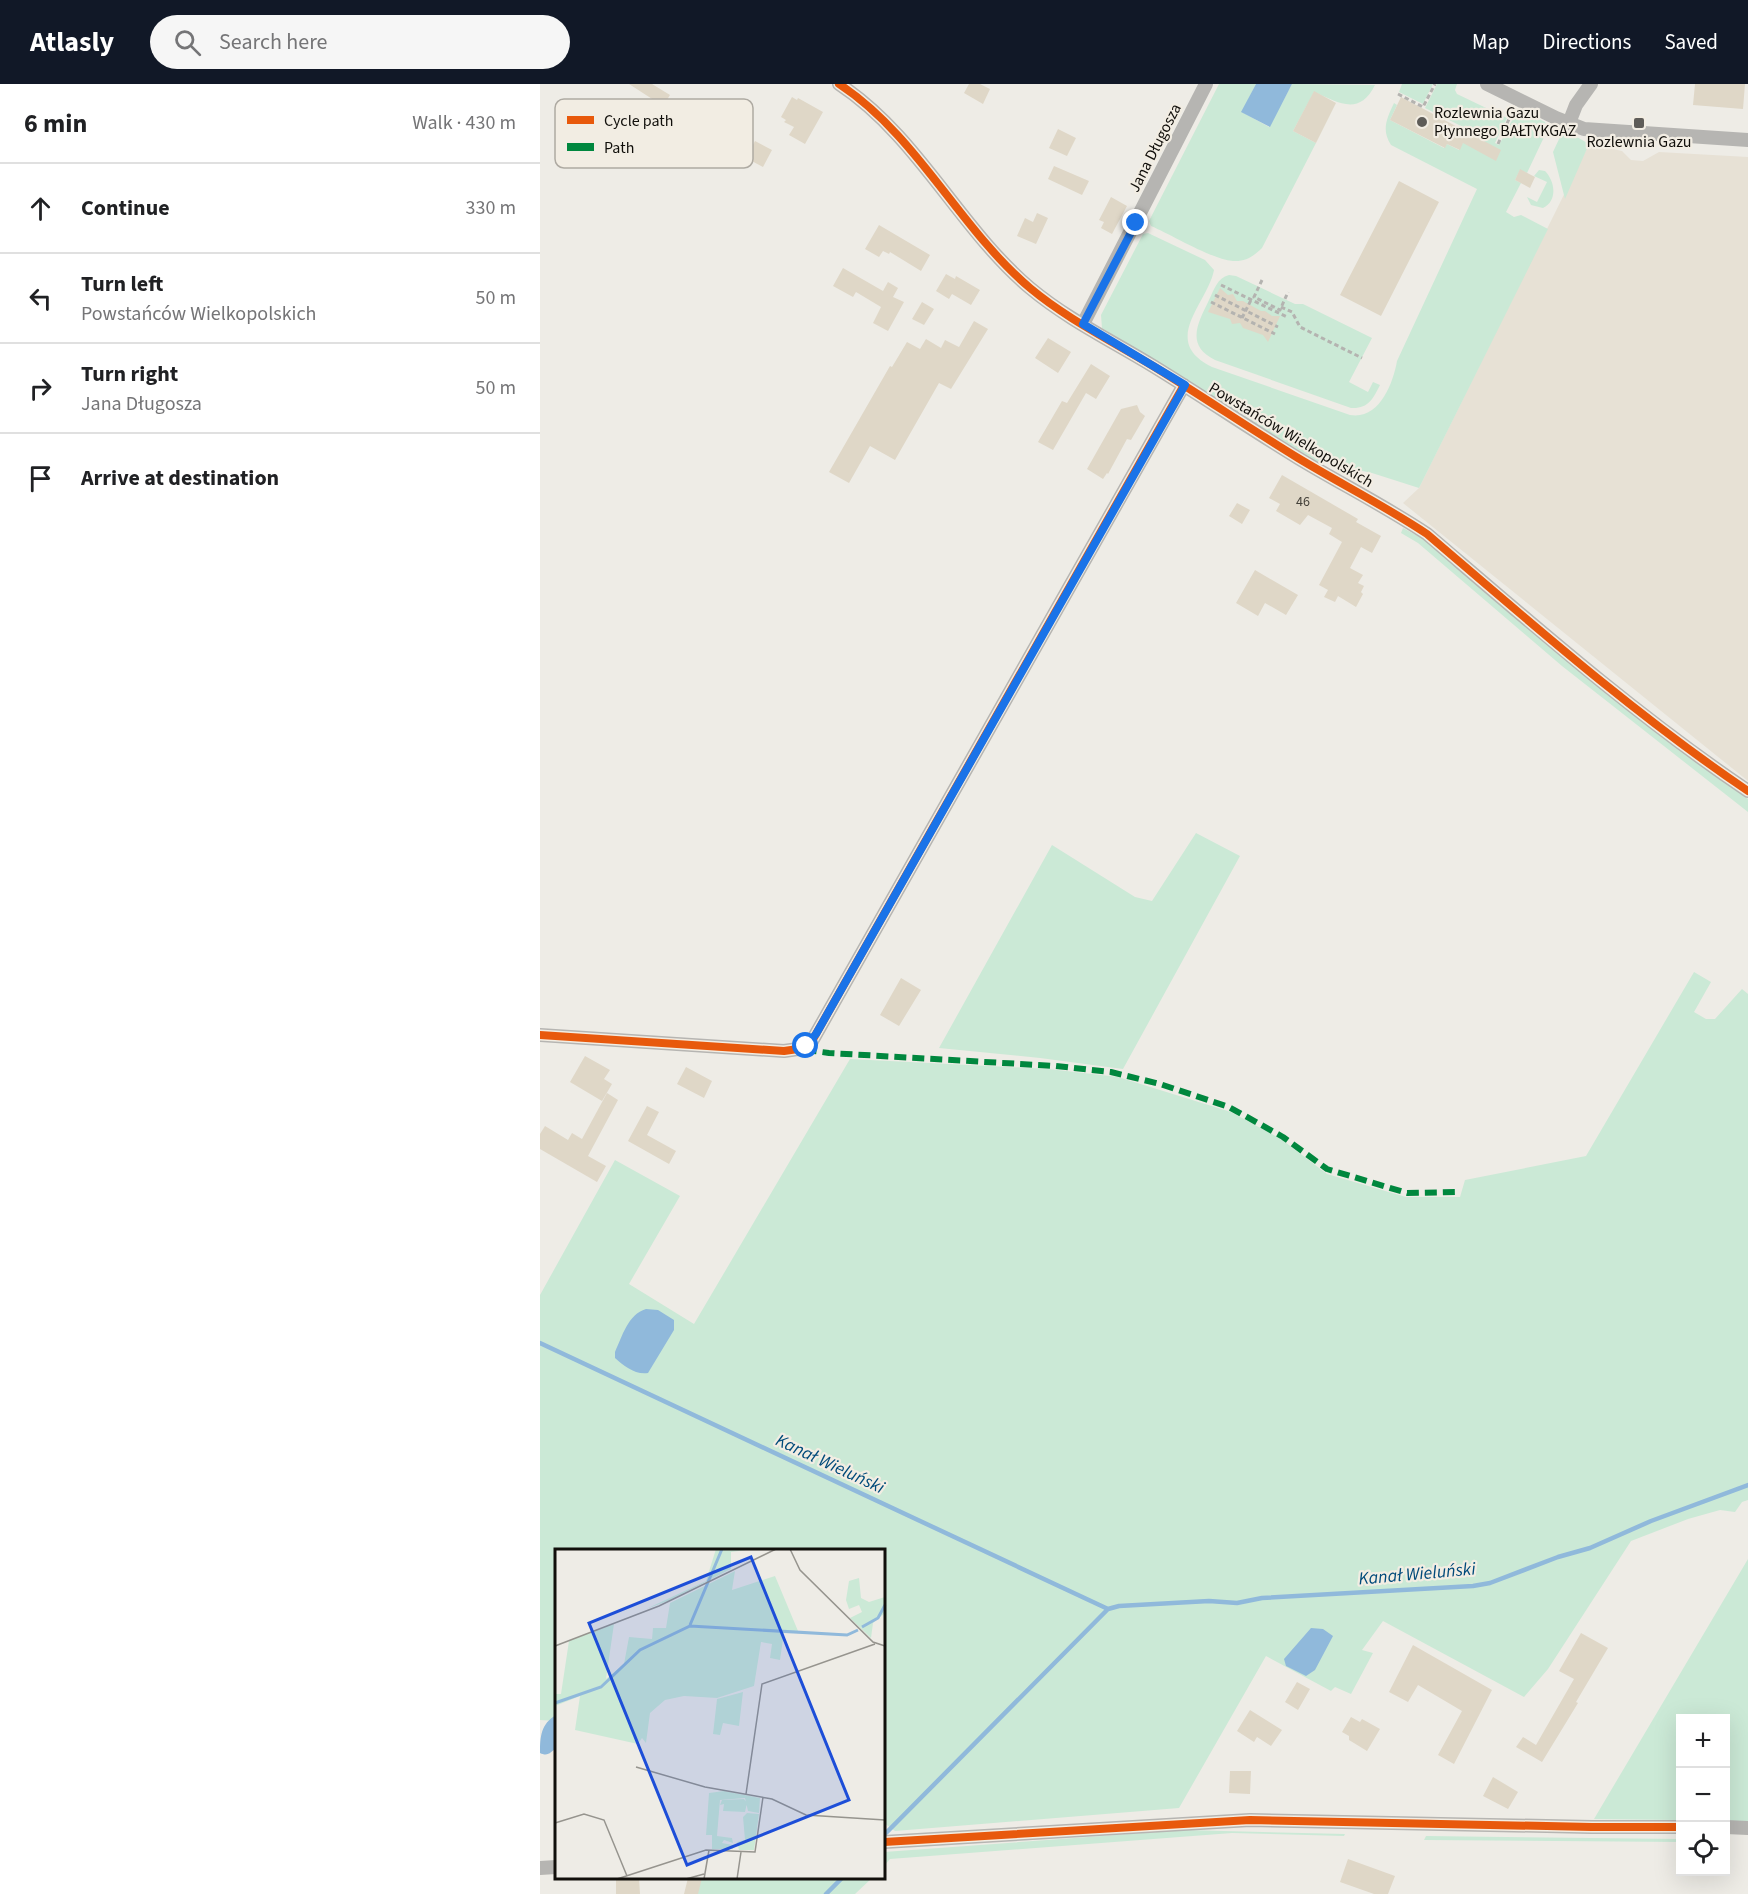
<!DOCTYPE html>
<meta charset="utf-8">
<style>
:root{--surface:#fff;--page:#f6f6f6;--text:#202124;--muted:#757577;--line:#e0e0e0;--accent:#111827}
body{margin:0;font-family:"Source Sans 3",sans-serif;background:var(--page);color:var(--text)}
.controls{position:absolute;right:18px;bottom:18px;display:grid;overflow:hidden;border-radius:0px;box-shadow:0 6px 24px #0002}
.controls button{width:54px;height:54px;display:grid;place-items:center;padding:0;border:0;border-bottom:2px solid var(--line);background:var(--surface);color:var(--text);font:30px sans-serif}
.stop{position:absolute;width:18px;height:18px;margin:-14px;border:4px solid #1a73e8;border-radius:50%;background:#fff}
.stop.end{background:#1a73e8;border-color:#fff;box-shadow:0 2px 6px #0008}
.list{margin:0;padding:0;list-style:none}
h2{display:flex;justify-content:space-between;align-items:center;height:78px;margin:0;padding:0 24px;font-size:26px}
h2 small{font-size:20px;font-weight:400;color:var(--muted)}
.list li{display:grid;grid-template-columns:39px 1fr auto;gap:18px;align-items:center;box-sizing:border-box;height:90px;padding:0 24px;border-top:2px solid var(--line)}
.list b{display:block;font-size:22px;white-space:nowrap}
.list p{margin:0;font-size:20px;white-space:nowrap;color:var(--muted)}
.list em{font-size:20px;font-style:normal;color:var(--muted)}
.icon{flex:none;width:33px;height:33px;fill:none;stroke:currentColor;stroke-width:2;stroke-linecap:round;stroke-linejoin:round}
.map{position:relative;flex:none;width:1208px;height:1810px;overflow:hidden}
header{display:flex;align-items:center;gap:36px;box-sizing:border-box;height:84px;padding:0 30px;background:var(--accent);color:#fff}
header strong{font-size:28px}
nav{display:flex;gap:33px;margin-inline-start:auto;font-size:21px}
.search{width:420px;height:54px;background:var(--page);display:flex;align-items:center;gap:15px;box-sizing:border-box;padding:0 21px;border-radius:33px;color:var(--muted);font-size:22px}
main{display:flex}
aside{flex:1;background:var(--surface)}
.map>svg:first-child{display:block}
.built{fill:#e7e1d5}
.green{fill:#cbe9d6}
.water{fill:#90b9db}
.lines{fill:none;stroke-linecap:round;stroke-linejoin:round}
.stream{stroke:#90b9db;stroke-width:4.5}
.building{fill:#dfd7c7}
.path{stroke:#b4b3b0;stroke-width:3;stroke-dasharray:4.5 3;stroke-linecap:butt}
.minor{stroke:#b6b5b2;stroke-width:14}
.quiet{stroke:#00873e;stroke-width:6;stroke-dasharray:12 6;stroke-linecap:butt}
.cycleway-casing{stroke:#f2ede3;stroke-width:11}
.cycleway{stroke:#e8590c;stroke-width:8}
.route{stroke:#1a73e8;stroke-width:8}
.poi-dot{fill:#5e5c58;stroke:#f2ede3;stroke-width:2}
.labels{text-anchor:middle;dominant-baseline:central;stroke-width:4.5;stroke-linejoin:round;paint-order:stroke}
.number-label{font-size:14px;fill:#44413a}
.poi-label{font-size:16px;fill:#110f0b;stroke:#f2ede3;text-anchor:start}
.street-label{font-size:16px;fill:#110f0b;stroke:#f2ede3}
.water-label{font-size:18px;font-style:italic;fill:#004a7a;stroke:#f2ede3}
.inset-river{fill:none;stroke:#90b9db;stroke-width:3}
.inset-road{fill:none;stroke:#96948e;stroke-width:1.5}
.view{fill:#1d4ed8;fill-opacity:0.15;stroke:#1d4ed8;stroke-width:3}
.inset-edge{fill:none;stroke:#110f0b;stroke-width:3}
.key{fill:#f2ede3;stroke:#aeaaa2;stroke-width:1.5}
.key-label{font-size:16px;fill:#110f0b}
</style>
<header>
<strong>Atlasly</strong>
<div class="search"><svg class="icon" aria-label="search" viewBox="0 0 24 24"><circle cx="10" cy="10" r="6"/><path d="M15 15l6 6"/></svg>Search here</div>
<nav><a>Map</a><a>Directions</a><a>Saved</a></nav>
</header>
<main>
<aside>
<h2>6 min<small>Walk · 430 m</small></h2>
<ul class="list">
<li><svg class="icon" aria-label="ahead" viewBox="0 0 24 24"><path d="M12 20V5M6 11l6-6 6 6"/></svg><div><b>Continue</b></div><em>330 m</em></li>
<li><svg class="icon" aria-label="left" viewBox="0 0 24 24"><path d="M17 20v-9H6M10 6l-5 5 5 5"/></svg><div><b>Turn left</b><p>Powstańców Wielkopolskich</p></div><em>50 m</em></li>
<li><svg class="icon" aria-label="right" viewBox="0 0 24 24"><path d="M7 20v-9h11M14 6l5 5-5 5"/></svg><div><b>Turn right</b><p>Jana Długosza</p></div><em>50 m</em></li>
<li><svg class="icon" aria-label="arrive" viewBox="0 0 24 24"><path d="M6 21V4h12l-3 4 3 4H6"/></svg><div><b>Arrive at destination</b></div></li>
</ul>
</aside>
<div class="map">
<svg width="1208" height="1810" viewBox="0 0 1208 1810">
<rect width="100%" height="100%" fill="#eeece6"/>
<path class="built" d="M1049,60L1082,67L1091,76L1103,77L1119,68L1208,73V697L863,419L879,404Z"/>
<path class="green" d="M679,0H716L702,28L729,43L752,0L835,1C819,33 798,18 774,8L753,47L776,59L722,164C714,172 705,178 693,177C671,175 632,151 611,142L609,137Z
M862,0H893L883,20L859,8Z
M897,0H917L915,6L917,10L967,34L955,59L959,61L977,27L981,26L1005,38L1007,44L1005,51L987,89L980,86L975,96L981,99L966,128L974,133L981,131L1008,145L879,404L832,389L776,377L562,244L561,231L603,150L608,149L665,176L674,186C668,219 619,257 672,283L810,331C839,336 853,300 857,277L937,105L851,61C841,46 847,34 854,19L857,21L850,36L904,64L907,60L919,66L929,46L885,24Z
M1030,49L1049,60L1025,115L1013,68L1020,53Z
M999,86L1005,87C1015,97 1018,117 1003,124L991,121L987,113L997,118L1007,98L994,92Z
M689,191L696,192L755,220H763L832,254L809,298L828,308L833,298L840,301C833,315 828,325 811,324L675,276C645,261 658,239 669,216C674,206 677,194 689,191Z
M863,444L891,459L996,546L1208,715V728L1022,582L878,459L861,449Z
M656,749L700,772L583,985L500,974L399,964L512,761L595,813L612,817Z
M1154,888L1171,898L1154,928L1166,935H1175L1202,905L1208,910V1416L1202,1418L1195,1428L1180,1426L1148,1435L1091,1457L1008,1585L984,1613L843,1537L822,1566L833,1569L811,1610L795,1603L791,1607L726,1572L639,1724L355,1747L344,1739V1466H16V1637L0,1636V1211L75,1076L140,1112L89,1200L154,1240L310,975L509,985L578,993L691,1028L741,1055L787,1090L866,1113H920L925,1096L1046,1072Z
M1208,1475V1738L1186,1737V1634H1140V1736L1054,1735Z
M645,1746L805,1750L804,1752L692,1749L350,1775L344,1782V1768Z
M886,1752L1140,1755V1758L884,1756Z
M152,1794H332L315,1810H146Z"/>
<path class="water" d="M716,0H752L730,43L701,28Z
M106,1225L118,1226L134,1236V1246L108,1289C95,1291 84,1282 75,1274V1268C82,1253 88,1230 106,1225Z
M771,1544L783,1545L793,1552L775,1586L766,1592L746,1582L744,1575Z
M16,1631V1664C11,1668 8,1673 0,1669C0,1652 1,1640 16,1631Z"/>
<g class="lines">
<path class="stream" d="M0,1259L568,1525
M344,1751L568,1525L579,1522L669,1517L697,1519L722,1514L933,1502L950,1499L1018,1473L1050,1464L1111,1437L1208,1401
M286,1810L302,1794"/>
</g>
<path class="building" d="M89,0H112L130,11L123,22Z
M429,0H440L450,5L443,20L424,9Z
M1155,0H1205L1203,25L1153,21Z
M774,7L796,19L776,59L753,47Z
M252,13L257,16L258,14L283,28L265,60L249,51L254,43L244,38L246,36L241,33Z
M861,13L961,66L956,77L923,59L920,66L907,60L905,64L850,36Z
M518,45L536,54L527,72L509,64Z
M215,57L232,66L223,83L206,74Z
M514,82L549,97L542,111L508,95Z
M980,85L995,93L990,104L975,96Z
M859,97L899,118L841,232L800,211Z
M571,113L587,122L572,150L561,144L564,138L559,136Z
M497,129L508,134L496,160L477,152L485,134L493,138Z
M339,141L390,171L381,187L350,168L349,170L343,167L339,173L325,165Z
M303,184L343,207L348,198L358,204L353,213L364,218L348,247L333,239L341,223L316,208L313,213L293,202Z
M406,190L415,195L416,192L440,206L431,221L412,210L409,215L396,207Z
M680,204L688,211L693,210L697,217H703L721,227H725L732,232H740L728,258L723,251L703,244L700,239L692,240L690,235L668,228Z
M382,218L394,225L384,241L372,235Z
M434,237L448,245L411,305L399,299L355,376L330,362L309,399L289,388L350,282L352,283L367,258L380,265L386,255L401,264L405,256L419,263Z
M508,254L531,268L518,289L495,274Z
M551,280L570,292L556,315L546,309L513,366L498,358L522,317L527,319Z
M597,321L600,328L605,332L591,356L587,355L568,390L567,389L563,395L547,385L581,325Z
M742,391L818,435L816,438L841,452L832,469L821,463L810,484L823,491L818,499L824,502L821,508L823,510L816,523L798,512L795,518L784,513L788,506L779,501L802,458L789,450L792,444L768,431L760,441L736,427L740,420L729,414Z
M697,419L710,426L702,440L689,432Z
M715,486L758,511L746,531L725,519L718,532L696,519Z
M361,894L381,906L359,942L340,931Z
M45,972L70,986L64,995L72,1000L62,1017L30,998Z
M146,983L172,997L164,1014L137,1000Z
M67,1009L78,1016L48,1072L66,1082L57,1098L0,1065V1050L5,1042L28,1056L32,1049L42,1055Z
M107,1022L119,1028L107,1051L136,1067L129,1080L88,1057Z
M1041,1549L1068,1564L1036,1618L1038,1619L1002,1678L976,1663L983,1653L996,1661L1034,1595L1019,1587Z
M873,1561L952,1606L914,1680L898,1671L922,1627L878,1601L868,1618L849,1608Z
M757,1598L770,1605L758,1626L745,1618Z
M710,1626L742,1646L731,1662L717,1653L714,1658L697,1647Z
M811,1633L820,1638L822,1635L840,1645L827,1667L809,1656V1652L802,1648Z
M690,1687H711L710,1710L689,1709Z
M953,1693L978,1708L968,1725L943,1712Z
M808,1775L855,1792L848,1810H834L800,1798Z
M76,1794H99L100,1810H76Z
M148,1794H162L158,1810H144Z"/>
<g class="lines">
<path class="path" d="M858,10L883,23L895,0
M958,60L969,35
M722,196L714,213L740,226L748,208
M681,201L747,233
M675,211L738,243
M671,218L735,250
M741,223L752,228L760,243L822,274
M702,234L711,216"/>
<path class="minor" d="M299,0C378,52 419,144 490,204C527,235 572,257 613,282C662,312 709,344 758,374C801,400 845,422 887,450C991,539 1094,630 1208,707
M947,0L1016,34L1044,45L1208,56
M1029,39L1036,21L1051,0
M543,240L666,0
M0,951L244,967L258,965L272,957L644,301
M1186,1743L1208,1744
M344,1758L710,1736L1052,1743H1140
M0,1784L16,1783"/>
<path class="quiet" d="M266,962L274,967L289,969L516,982L571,988L620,1000L689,1023L743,1053L787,1085L867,1109L918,1108"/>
<defs>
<path id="cycleway" d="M299,0C378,52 419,144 490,204C527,235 572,257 613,282C662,312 709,344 758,374C801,400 845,422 887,450C991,539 1094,630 1208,707
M0,951L244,967L258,965L272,957L644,301
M344,1758L710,1736L1052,1743H1140"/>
</defs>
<use href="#cycleway" class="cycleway-casing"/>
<use href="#cycleway" class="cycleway"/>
</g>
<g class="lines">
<path class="route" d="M266,962L276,950L645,301L543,240L596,139"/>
</g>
<g class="poi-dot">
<circle cx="882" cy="38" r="6"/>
<rect x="1093" y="33" width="12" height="12" rx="3"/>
</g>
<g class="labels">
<g class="number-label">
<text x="763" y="418">46</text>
</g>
<g class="poi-label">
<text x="894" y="29">Rozlewnia Gazu<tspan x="894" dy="18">Płynnego BAŁTYKGAZ</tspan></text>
<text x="1099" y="58" text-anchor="middle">Rozlewnia Gazu</text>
</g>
<g class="street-label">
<text transform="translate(615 64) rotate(-63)">Jana Długosza</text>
<text transform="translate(751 351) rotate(31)">Powstańców Wielkopolskich</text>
</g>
<g class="water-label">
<text transform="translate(290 1380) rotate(25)">Kanał Wieluński</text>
<text transform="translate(877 1490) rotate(-5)">Kanał Wieluński</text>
</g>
</g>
<g transform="translate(15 1465)">
<rect width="330" height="330" fill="#eeece6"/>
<path d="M161,0L191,1L176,3V20L113,52L91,60L151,32ZM180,22L177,41L220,27L243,82L229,83L225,111L215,109L217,95L206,93L199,137L162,149L129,147L110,151L95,164L91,194L87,189L83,195L20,181L25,147L0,157V145H6L14,92L59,75L51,130L69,115L74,88L97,90L98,79H111L115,54ZM304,29L306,49L314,53L330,48V64L318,74L316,89L295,69L307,63L304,56L294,60L291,51L294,32ZM188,143L184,177L168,174L165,186L158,185L162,150ZM169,242L205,249L204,264L193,262L190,249L165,251L162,287L177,289L178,294L169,291L167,294L178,296V300H157V286H151L154,244ZM189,250L192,254L190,263L168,262L169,255L165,256L167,251ZM192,264L204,265L199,301H184L182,293L190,291L188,268Z" fill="#cbe9d6"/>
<path class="inset-river" d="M135,76L167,0M307,78L323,69L330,56M0,154L46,138L85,101L135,77L292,86L303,81"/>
<path class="inset-road" d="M235,0L245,21L318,93L330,97M0,97L104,57L221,0M81,218L150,238L217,250L251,266L330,271M191,245L207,135L320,95M0,274L29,265L49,271L72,327M62,330L151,301L200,303L208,248M131,330L149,325M149,330L154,301M182,330L186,303"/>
<path class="view" d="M196,8L294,251L132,316L34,74Z"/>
<rect width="330" height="330" class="inset-edge"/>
</g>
<rect x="15" y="15" width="198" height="69" rx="9" class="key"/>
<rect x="27" y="32" width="27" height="8" fill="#e8590c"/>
<rect x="27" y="59" width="27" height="8" fill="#00873e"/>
<g class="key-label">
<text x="64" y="42">Cycle path</text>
<text x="64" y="69">Path</text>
</g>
</svg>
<div class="controls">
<button>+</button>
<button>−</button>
<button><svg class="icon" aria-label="locate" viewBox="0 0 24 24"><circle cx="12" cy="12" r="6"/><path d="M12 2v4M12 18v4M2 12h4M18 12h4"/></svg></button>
</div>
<div class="stop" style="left:266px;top:962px"></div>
<div class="stop end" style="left:596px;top:139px"></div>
</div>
</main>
